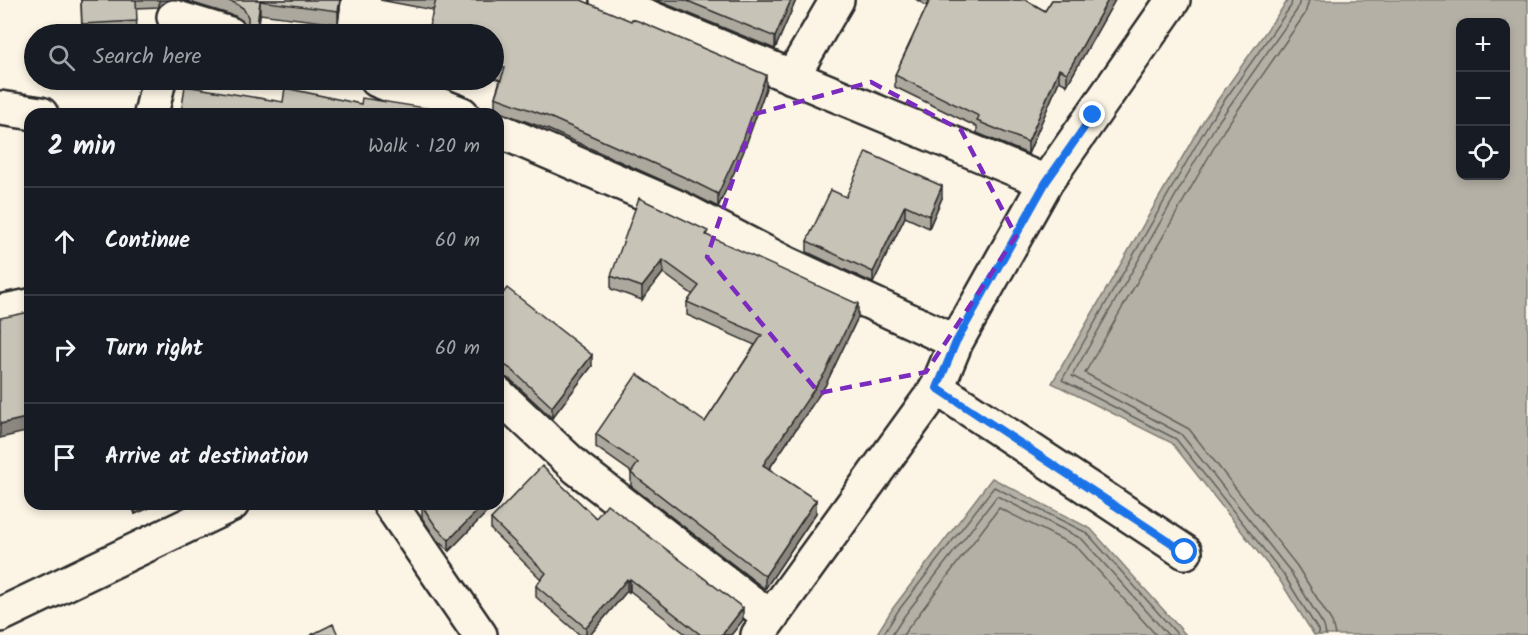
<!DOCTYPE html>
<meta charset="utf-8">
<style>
:root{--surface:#171b24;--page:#20242c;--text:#f1f3f6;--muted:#9ea1a6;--line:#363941}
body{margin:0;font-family:Kalam,sans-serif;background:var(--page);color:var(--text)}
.controls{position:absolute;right:18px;top:18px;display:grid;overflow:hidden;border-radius:12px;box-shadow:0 3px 9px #0003}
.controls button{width:54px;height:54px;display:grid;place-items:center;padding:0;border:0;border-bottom:2px solid var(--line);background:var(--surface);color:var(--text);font:30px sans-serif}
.stop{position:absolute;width:18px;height:18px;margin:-14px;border:4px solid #1a73e8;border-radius:50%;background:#fff}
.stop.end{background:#1a73e8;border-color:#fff;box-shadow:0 2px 6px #0008}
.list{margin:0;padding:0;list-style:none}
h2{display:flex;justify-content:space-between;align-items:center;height:78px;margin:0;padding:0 24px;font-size:26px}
h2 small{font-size:20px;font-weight:400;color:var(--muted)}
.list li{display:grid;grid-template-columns:39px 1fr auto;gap:18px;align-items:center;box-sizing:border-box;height:108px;padding:0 24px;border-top:2px solid var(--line)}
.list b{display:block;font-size:22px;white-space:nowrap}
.list em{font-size:20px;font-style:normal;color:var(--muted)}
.icon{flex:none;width:33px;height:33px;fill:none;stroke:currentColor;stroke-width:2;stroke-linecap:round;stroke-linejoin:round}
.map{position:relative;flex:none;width:1528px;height:635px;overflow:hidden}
.search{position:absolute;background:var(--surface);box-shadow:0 3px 9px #0003;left:24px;top:24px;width:480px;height:66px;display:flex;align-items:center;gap:15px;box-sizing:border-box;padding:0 21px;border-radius:33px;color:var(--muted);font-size:22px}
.panel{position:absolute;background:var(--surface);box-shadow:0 3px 9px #0003;left:24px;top:108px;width:480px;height:402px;border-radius:18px}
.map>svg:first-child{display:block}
.water{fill:#b4b0a5;stroke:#7d7b74;stroke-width:1.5;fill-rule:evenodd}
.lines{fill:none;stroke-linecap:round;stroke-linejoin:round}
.shore{stroke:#62605c;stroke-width:1.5}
.minor-casing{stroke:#2b2b2b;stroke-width:38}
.minor{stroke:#fcf5e5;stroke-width:33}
.wall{fill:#aca89d;stroke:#2b2b2b;stroke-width:1.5}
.shaded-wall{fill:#8c8880;stroke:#2b2b2b;stroke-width:1.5}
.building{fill:#c8c3b7;stroke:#2b2b2b;stroke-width:1.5}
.route{stroke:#1a73e8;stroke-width:8}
.marked{fill:none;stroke:#7b2cbf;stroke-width:4.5;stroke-dasharray:12 8;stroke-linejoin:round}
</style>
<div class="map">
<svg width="1528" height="635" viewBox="0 0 1528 635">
<rect width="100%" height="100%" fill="#fcf5e5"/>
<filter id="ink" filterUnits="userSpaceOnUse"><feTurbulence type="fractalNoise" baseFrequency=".0167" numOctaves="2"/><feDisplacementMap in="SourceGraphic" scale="12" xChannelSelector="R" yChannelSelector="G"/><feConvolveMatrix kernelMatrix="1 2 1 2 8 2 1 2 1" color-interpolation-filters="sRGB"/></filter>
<g filter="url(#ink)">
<path class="water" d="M1288,0H1528V635H1314L1279,579L1172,443L1052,383L1205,118ZM1460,22H1506V176H1460Z
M992,478L1091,529L1186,635H876L893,608Z"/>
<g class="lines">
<path class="shore" d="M1292,0L1291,6L1210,121L1062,380L1176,439L1284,575L1318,630L1319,635
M1300,0L1297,10L1216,125L1072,376L1181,434L1290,571L1324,626L1326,635
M1309,0L1305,14L1224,130L1085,373L1189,429L1297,566L1332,622L1335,635
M883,635L898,611L994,487L1087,533L1178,635
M892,635L905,615L997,496L1082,539L1168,635
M903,635L999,508L1077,547L1156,635"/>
<defs>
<path id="minor" d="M607,0L1046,182
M174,17L230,34
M792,77L837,0
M377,80L462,114
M0,108L41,114
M151,114L159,80
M498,130L679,208L785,263L956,342
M0,312L30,306
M937,388L1185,552
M498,394L577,468L770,617
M390,504L480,635
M0,615L232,504
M758,635L937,388L956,342L1046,182L1173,0"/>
</defs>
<use href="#minor" class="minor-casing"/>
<use href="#minor" class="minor"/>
</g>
<path class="wall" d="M81,0H168L159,7L136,8L137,34H82Z
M183,0H341L338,24L260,14L258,34H244L247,28L243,21L235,16Z
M380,0H581L766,88L743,153L718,207L686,191L547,129L495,110V97L500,80L494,78V34L433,10Z
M656,0H796L775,49Z
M917,0H1026L1045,11L1052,0H1115L1067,85L1059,81L1028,154L977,133V127L895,87V75L927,6Z
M846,197L942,198L929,228L905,217L873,283L807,252V241Z
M708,236L858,317L825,386L769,469L816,513L765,589L631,486V472L596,447V434L705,422L755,345L687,315V302L693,295L663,273L642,300L611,289V276Z
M498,300L592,366L552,418L511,380L503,376H498Z
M131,504H158L135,514Z
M492,504V507L449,551L437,540L422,518V506Z
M596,518L743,620L731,635H687L630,591L629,592L627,591L590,635H580L536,597V586L541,579L491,530V519Z"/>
<path class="shaded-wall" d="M159,0H168L159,7Z
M340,0H341L338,24V11Z
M791,0H796L775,49V37Z
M1108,0H1115L1067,85V73Z
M260,1V14L258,34H256Z
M1059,69V81L1028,154V142Z
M766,75V88L743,153L718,207V194Z
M942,186V198L929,228V216Z
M905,205V217L873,283V272Z
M663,260V273L642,300V287Z
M858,304V317L825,386L763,478V465Z
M592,355V366L552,418V407Z
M30,417V431L0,438V424Z
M816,500V513L765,589V576Z
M135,504H158L135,514Z
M484,504H492V507L449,551V540Z
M627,579V591L590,635H586V628Z
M630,579V591L629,592V581Z
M743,608V620L731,635H722Z"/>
<path class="building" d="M81,0H136L137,21L82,24Z
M225,0H340L338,11L260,1L256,34L244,33L248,26V17L243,8L235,3Z
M436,0H581L631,21L632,19L641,22L766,75L743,140L718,194L686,178L547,116L495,97L505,68L494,65V34H427Z
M685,0H791L775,37Z
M930,0H1026L1045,11L1052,0H1108L1067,73L1059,69L1028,142L977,121L979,116L895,75Z
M185,86L283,102L285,88L361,104L362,98L432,109L431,114H181Z
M866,152L942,186L929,216L905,205L873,272L807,241L831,190L846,197Z
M639,198L708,231L706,235L858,304L825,373L763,465L816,500L765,576L631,473L638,463L596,434L637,374L705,422L762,335L687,302L699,286L663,260L642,287L611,276Z
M507,288L592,355L552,407L511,369L503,364H498V300Z
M30,312V417L0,424V318Z
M542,466L596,518L607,504L743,608L722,635H701L630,579L629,581L627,579L586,628L536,586L546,573L491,519Z
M424,504H484L449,540L437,528L422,506Z
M333,624L338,635H311Z"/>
</g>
<g class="lines" filter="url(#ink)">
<path class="route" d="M1093,115L1046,182L956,342L937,388L1185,552"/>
</g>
<path class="marked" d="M871,82L961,130L1016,236L926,372L819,393L707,257L755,114Z"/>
</svg>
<div class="controls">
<button>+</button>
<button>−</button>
<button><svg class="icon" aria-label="locate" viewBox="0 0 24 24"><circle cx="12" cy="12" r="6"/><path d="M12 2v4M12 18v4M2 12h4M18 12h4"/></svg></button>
</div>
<div class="stop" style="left:1185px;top:552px"></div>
<div class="stop end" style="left:1093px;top:115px"></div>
<div class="search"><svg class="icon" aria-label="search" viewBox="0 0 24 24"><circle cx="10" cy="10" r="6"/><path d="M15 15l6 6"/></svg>Search here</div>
<section class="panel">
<h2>2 min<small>Walk · 120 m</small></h2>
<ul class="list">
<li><svg class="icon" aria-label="ahead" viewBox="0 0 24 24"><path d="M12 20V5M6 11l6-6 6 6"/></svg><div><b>Continue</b></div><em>60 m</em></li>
<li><svg class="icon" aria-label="right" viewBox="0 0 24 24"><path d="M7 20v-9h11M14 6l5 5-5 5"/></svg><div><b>Turn right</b></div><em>60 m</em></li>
<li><svg class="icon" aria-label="arrive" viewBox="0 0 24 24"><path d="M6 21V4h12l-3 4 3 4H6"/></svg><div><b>Arrive at destination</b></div></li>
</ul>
</section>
</div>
